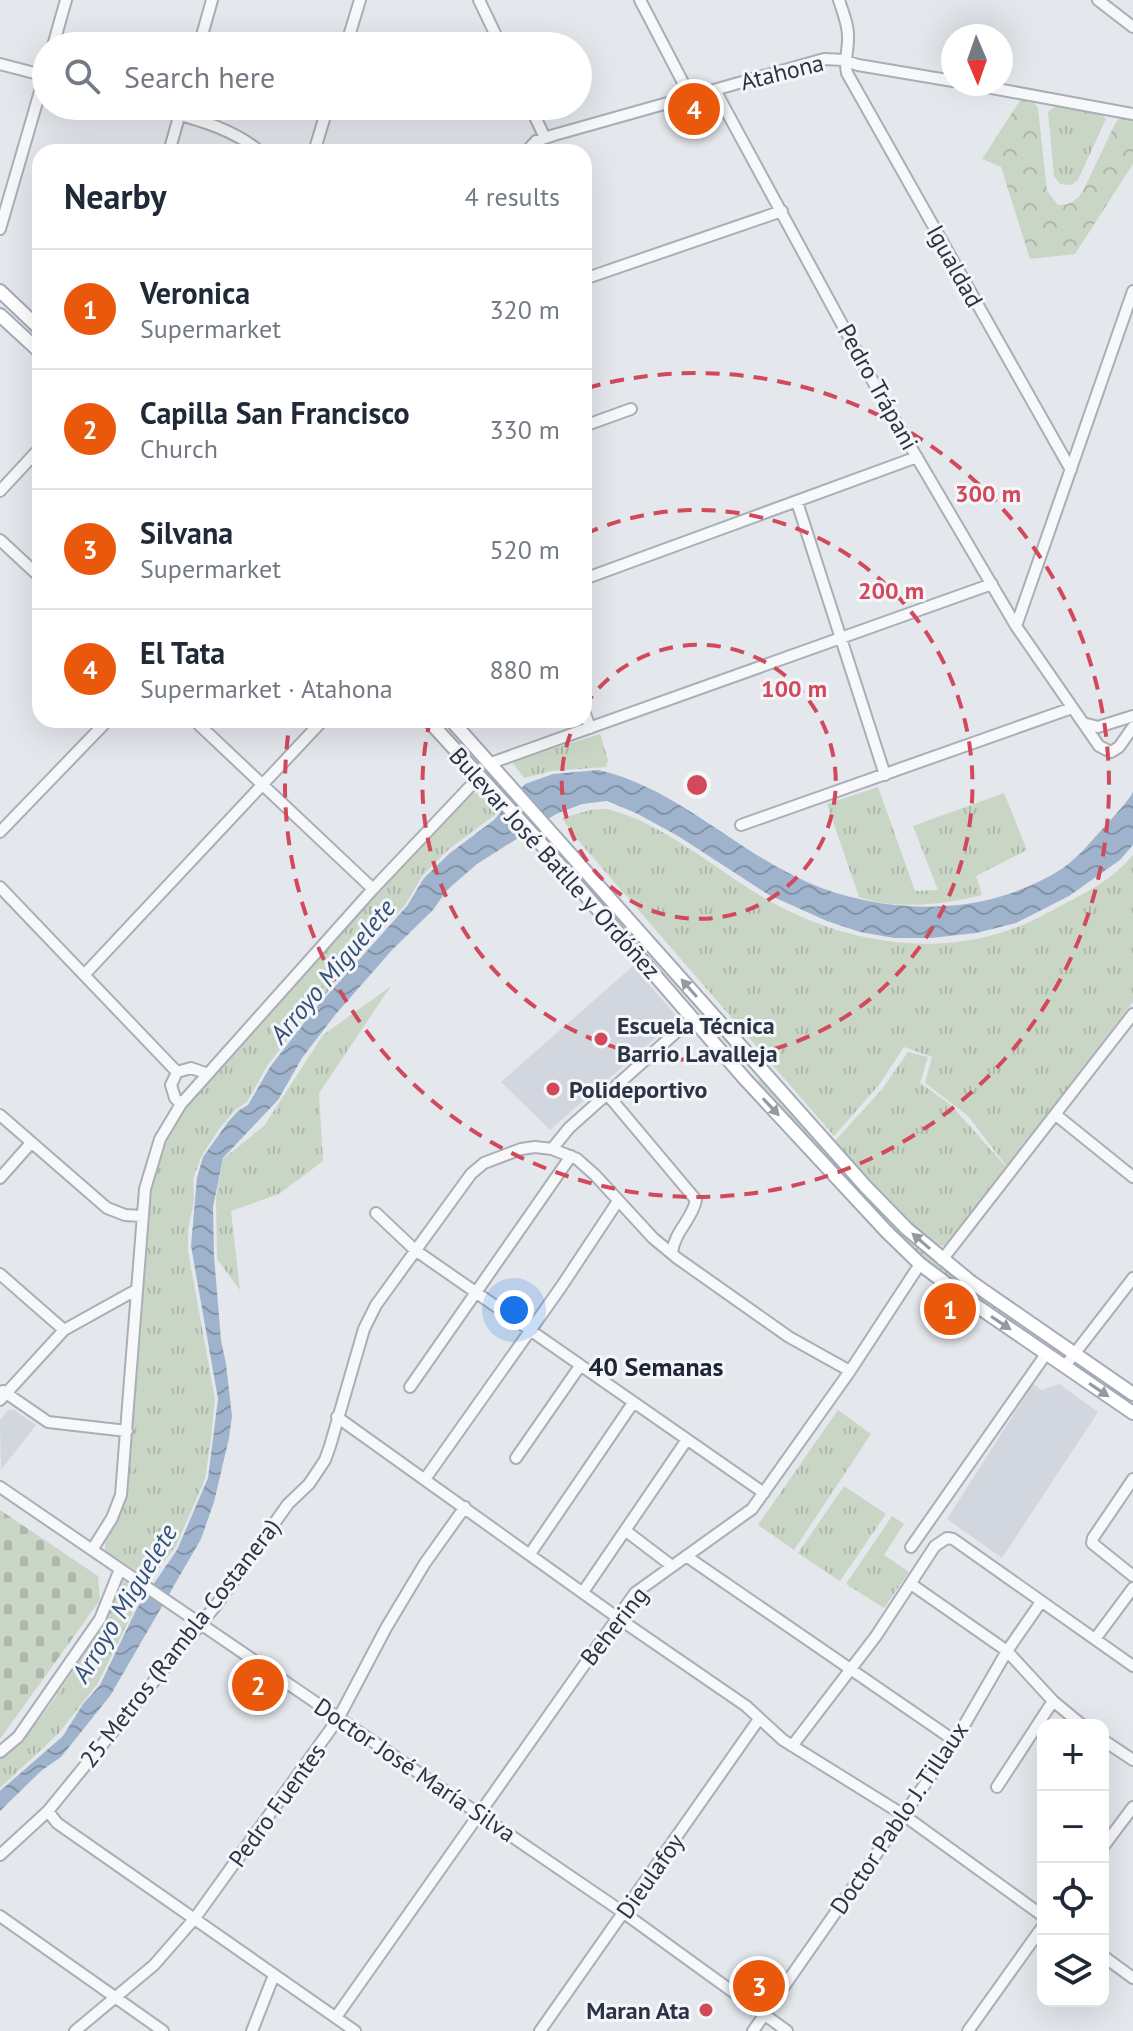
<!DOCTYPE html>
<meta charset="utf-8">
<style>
:root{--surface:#fff;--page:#f6f6f7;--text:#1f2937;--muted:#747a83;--line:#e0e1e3;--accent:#ea580c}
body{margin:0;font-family:"PT Sans",sans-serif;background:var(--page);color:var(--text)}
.controls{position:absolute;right:24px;bottom:24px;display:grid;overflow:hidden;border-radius:16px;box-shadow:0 8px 32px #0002}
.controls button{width:72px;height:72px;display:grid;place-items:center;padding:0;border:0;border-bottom:2px solid var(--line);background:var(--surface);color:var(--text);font:40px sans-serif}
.compass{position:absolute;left:941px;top:24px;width:72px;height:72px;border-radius:50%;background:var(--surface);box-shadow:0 8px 32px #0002;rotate:178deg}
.you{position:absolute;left:514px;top:1310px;width:28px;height:28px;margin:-20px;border:6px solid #fff;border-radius:50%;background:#1a73e8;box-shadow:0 0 0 12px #1a73e833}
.badge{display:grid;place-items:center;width:52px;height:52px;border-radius:50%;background:var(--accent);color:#fff;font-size:26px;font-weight:700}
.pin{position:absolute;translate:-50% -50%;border:4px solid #fff;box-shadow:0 2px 8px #0006}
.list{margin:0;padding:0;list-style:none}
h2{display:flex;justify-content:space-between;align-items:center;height:104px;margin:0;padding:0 32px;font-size:34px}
h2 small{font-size:26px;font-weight:400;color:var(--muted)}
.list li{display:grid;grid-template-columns:52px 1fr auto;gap:24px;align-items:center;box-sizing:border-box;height:120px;padding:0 32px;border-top:2px solid var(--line)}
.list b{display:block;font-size:30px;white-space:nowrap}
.list p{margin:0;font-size:26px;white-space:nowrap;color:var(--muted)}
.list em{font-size:26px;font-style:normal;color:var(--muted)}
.icon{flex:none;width:44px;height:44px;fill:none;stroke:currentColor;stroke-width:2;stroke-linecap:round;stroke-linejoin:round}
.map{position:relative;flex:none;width:1133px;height:2031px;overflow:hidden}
.search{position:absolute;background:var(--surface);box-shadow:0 8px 32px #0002;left:32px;top:32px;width:560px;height:88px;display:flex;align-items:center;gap:20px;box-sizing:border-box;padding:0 28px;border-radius:44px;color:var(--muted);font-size:30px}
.panel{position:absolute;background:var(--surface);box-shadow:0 8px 32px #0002;left:32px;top:144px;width:560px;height:584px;border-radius:24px}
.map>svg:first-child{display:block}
.built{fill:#d2d6de}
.grass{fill:url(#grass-tufts)}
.cemetery{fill:url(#cemetery-stones)}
.park{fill:url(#park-crowns)}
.water{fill:url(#water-waves)}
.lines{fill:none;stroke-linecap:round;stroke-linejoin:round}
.minor-casing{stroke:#a9aeb7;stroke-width:14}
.major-casing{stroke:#a3abb8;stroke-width:16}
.minor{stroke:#f7f8fa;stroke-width:10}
.major{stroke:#fff;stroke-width:12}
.oneway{fill:#959aa2}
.ring{fill:none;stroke:#d1495b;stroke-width:4;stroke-dasharray:14 10}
.poi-dot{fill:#d1495b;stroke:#f4f6f9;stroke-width:3}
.labels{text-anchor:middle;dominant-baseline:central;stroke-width:6;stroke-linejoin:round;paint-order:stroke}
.street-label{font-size:24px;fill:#2b3445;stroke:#f4f6f9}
.poi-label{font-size:24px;font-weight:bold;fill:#2b3445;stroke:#f4f6f9;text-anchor:start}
.water-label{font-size:26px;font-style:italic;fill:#34527a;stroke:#f4f6f9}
.neighbourhood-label{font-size:26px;font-weight:bold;fill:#1d2536;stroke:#f4f6f9}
.centre{fill:#d1495b;stroke:#f4f6f9;stroke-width:4}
.ring-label{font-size:24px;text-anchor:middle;font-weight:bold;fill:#d1495b;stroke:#f4f6f9;stroke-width:6;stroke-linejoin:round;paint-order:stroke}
</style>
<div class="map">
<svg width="1133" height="2031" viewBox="0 0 1133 2031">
<defs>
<pattern id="grass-tufts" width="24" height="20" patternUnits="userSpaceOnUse" patternTransform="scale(2)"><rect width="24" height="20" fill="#c9d6c5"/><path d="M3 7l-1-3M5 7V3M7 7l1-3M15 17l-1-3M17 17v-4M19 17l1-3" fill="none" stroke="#adb8ab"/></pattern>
<pattern id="cemetery-stones" width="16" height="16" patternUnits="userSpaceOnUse" patternTransform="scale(2)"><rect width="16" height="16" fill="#c9d6c5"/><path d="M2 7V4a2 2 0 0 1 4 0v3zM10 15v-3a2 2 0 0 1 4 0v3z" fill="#adb8ab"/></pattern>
<pattern id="park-crowns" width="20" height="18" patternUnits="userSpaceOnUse" patternTransform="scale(2)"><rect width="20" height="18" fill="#c9d6c5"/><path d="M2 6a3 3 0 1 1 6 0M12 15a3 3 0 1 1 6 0" fill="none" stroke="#adb8ab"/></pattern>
<pattern id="water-waves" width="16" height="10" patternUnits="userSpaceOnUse" patternTransform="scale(2)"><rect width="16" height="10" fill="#9fb4cc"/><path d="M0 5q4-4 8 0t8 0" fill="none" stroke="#8293a7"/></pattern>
</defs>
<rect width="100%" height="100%" fill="#e4e7ec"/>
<path class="built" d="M633,966L678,1018L550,1130L501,1082Z
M1033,1384L1042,1390L1059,1384L1098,1412L1002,1558L947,1519Z
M8,1410H14L36,1425L1,1470L0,1420Z"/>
<path class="grass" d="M1057,105L1100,112L1106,119L1078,180L1071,185L1060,184L1054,176L1048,112Z
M600,734L608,760L606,767L552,771L524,778L512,762Z
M878,787L915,891L938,890L913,826L1004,793L1027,850L976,876L982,895C944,905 896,910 859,897L827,804Z
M473,792L481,795L496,814L449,849L423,875L405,905L337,977L329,991L311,1009L267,1066L247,1102L235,1110L219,1129L201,1157L193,1179L194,1201L188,1230V1251L215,1399L211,1439L205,1479L176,1546L150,1580L105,1551V1542L127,1496L153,1176L157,1161L173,1128L187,1107L380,890Z
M607,809C668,824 722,876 777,905C844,941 930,956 1003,932C1024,926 1044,915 1064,904C1090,891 1114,878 1133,855V1002L1007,1167L968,1116L925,1083L932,1057L904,1047L879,1085L834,1136L571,832L562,818L590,810Z
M542,830L747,1062L746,1065L540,832Z
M391,986L319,1093L323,1161L279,1194L231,1211L240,1290L217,1259L216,1197L223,1159L264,1126L323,1035Z
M908,1052L928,1057L920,1083L951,1105L1008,1169L950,1242L942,1246C914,1235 857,1166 835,1141L883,1088Z
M761,1078L910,1239L972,1290L1064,1354L1063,1358L973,1297L921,1255L824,1156L758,1081Z
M838,1410L871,1434L794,1550L758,1525Z
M844,1486L886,1514L840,1581L798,1553Z
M892,1516L904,1524L884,1555L909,1572L884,1608L846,1584Z
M123,1580L142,1594L98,1683L59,1733L0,1788V1758C35,1732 55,1698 78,1662C95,1635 112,1610 123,1580Z"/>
<path class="cemetery" d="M0,1510L98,1576L100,1600L0,1739Z"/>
<path class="park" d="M1021,99L1033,101L1038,108L1047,191L1058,205C1071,205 1076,201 1083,191L1116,122L1121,117L1133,118V164L1075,254L1030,259L1001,167L982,159Z"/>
<path class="water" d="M599,770C678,789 734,850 807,882C887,917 988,917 1063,868C1079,857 1093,839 1106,825C1115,815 1126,804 1133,792V845L1120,860L1069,896L1016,923L976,933L931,938H894L860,932L827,921L769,895L678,836L636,813L607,801L582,804L556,814L477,864L447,890L433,910L392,950L335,1015L302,1058L278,1100L223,1158L213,1207L214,1256L221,1340L226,1364L232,1416L229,1438L214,1502L201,1539L110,1696L61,1757L41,1771L0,1811V1791L63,1736L83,1704L100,1685L137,1608L177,1550L208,1478L218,1399L191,1246L197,1178L203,1157L228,1122L238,1111L248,1105L270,1067L314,1010L407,906L424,878L450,853L494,820L525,784L553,774Z"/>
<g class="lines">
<defs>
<path id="minor" d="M479,0L501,46
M640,0L690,96
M839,0C843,13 849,26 848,39C848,52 844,60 847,73L1071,470
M1098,0L1133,27
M53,46L66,0
M199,46L212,0
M346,46L360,0
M0,64L46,76
M970,84L1133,114
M715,90L882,398L1016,626L1099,746L1111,752L1119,747L1133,727
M150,106C186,117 231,126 260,152
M530,106L545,138
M169,152L182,106
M314,152L328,106
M526,152L536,141L554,135L824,59L844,60L858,65L953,81
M0,229L46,71
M584,279L782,211
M584,426L631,409
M0,491L40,448
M797,502L885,775
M0,540L40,577
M584,579L917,457
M1016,626L1133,291
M584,711L590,728
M194,720L373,889
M1083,723L1098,727L1133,716
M491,763L992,584
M741,825L1072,708
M0,832L108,720
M0,887L177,1072
M84,975L323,720
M607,1094L696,1200C692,1220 674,1232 672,1253
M181,1104L175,1098L171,1085L177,1072L191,1068L208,1074
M0,1115L107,1208L125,1215L142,1216
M1056,1115L1133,1177
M552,1149L569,1128L692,1018
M0,1178L31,1143
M376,1213L415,1250L764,1493
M942,1260L1133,1014
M0,1274L64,1330
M1065,1366L1133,1278
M410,1387L571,1156
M3,1391L48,1422L127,1431
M0,1400L64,1330L136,1290
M337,1417L618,1618L746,1706L783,1740L902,1814L1043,1916
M516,1458L580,1366
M425,1479L561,1287L618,1201
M1133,1479L1093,1538L1092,1543L1133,1576
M0,1487L624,1913L787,2031
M626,1531L672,1566
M911,1547L1046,1354
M92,1550L112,1518L121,1495L145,1189L160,1139L181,1104L373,889L479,777
M530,1554L633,1403
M686,1556L955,1741
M911,1584L1007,1651L1053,1701L1082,1725
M583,1592L686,1441
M1095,1639L1133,1588
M1103,1740L1133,1760
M792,1746L876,1636L935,1546L947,1538L953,1539L1133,1666
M0,1752L18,1737L100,1619L120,1569
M997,1787L1053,1701
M48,1811L57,1823L355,2031
M1103,1847L1133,1807
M0,1855L48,1811L217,1604L288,1504L309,1484L325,1460L330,1446L364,1329L376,1305L471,1174L484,1163L521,1149L535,1147L552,1149L577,1159L595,1175L653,1238L677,1258L789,1337L850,1371
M0,1916L163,2031
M1103,1956L1133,1978
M336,2017L635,1593L752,1509L850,1371L920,1264
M75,2031L154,1965L195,1918L338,1719L386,1628L425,1563L465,1507
M252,2031L274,1975
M540,2031L759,1719
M753,2031L955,1741L1007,1651L1041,1602
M968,2031L1043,1926"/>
<path id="major" d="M0,291L40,329
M0,315L40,352
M428,720L536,838L745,1079L887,1232L920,1264L968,1300L1133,1413
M451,720L866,1187L907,1229L971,1282L1133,1394"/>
</defs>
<use href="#minor" class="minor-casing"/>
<use href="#major" class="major-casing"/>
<use href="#minor" class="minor"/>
<use href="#major" class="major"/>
</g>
<defs><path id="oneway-solid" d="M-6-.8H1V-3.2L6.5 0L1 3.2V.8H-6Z" transform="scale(2)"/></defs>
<g class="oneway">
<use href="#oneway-solid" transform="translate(689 988) rotate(-131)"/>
<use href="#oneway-solid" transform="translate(771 1107) rotate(47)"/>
<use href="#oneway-solid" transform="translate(921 1241) rotate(-139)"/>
<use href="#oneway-solid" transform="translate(1001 1323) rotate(34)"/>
<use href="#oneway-solid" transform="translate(1099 1390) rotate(34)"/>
</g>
<g class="ring">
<path d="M584 707A137 137 0 1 1 576 721"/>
<path d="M585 534A275 275 0 1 1 430 721"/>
<path d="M587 388A412 412 0 1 1 290 721"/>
</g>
<g class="poi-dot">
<circle cx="601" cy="1039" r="8"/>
<circle cx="553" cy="1089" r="8"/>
<circle cx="706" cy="2010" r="8"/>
</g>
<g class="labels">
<g class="street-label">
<text transform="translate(782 72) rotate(-14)">Atahona</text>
<text transform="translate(955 266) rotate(61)">Igualdad</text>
<text transform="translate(878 387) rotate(61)">Pedro Trápani</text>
<text transform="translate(555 863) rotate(48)">Bulevar José Batlle y Ordóñez</text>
<text transform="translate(614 1626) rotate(-52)">Behering</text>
<text transform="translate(180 1643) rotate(-52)">25 Metros (Rambla Costanera)</text>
<text transform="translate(415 1770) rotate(34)">Doctor José María Silva</text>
<text transform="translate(277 1805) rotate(-54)">Pedro Fuentes</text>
<text transform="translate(899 1818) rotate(-56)">Doctor Pablo J. Tillaux</text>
<text transform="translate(650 1876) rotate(-55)">Dieulafoy</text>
</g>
<g class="poi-label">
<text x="617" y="1025">Escuela Técnica<tspan x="617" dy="28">Barrio Lavalleja</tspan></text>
<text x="569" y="1089">Polideportivo</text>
<text x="690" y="2010" text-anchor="end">Maran Ata</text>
</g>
<g class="water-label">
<text transform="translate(332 971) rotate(-50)">Arroyo Miguelete</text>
<text transform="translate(124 1603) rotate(-59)">Arroyo Miguelete</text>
</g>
<g class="neighbourhood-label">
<text x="656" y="1366">40 Semanas</text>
</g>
</g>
<circle cx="697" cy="785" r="12" class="centre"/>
<g class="ring-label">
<text x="988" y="502">300 m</text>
<text x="891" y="599">200 m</text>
<text x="794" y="697">100 m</text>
</g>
</svg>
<div class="controls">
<button>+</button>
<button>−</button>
<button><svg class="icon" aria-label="locate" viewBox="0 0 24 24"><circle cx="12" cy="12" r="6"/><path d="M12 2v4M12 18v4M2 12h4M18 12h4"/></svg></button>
<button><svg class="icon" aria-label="layers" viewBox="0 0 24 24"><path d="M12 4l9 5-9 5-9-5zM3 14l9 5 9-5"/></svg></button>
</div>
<svg class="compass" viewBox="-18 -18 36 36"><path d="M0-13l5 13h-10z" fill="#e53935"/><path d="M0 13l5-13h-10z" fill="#747a83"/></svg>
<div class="you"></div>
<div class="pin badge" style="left:950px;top:1309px">1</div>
<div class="pin badge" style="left:258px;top:1685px">2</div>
<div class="pin badge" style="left:759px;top:1986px">3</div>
<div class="pin badge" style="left:694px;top:109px">4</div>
<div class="search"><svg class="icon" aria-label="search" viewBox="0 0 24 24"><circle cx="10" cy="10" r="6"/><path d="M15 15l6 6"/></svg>Search here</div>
<section class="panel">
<h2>Nearby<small>4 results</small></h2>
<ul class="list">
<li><span class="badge">1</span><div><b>Veronica</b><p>Supermarket</p></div><em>320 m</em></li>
<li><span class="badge">2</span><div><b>Capilla San Francisco</b><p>Church</p></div><em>330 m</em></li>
<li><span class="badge">3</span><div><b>Silvana</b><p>Supermarket</p></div><em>520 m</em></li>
<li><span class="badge">4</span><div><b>El Tata</b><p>Supermarket · Atahona</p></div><em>880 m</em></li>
</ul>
</section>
</div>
